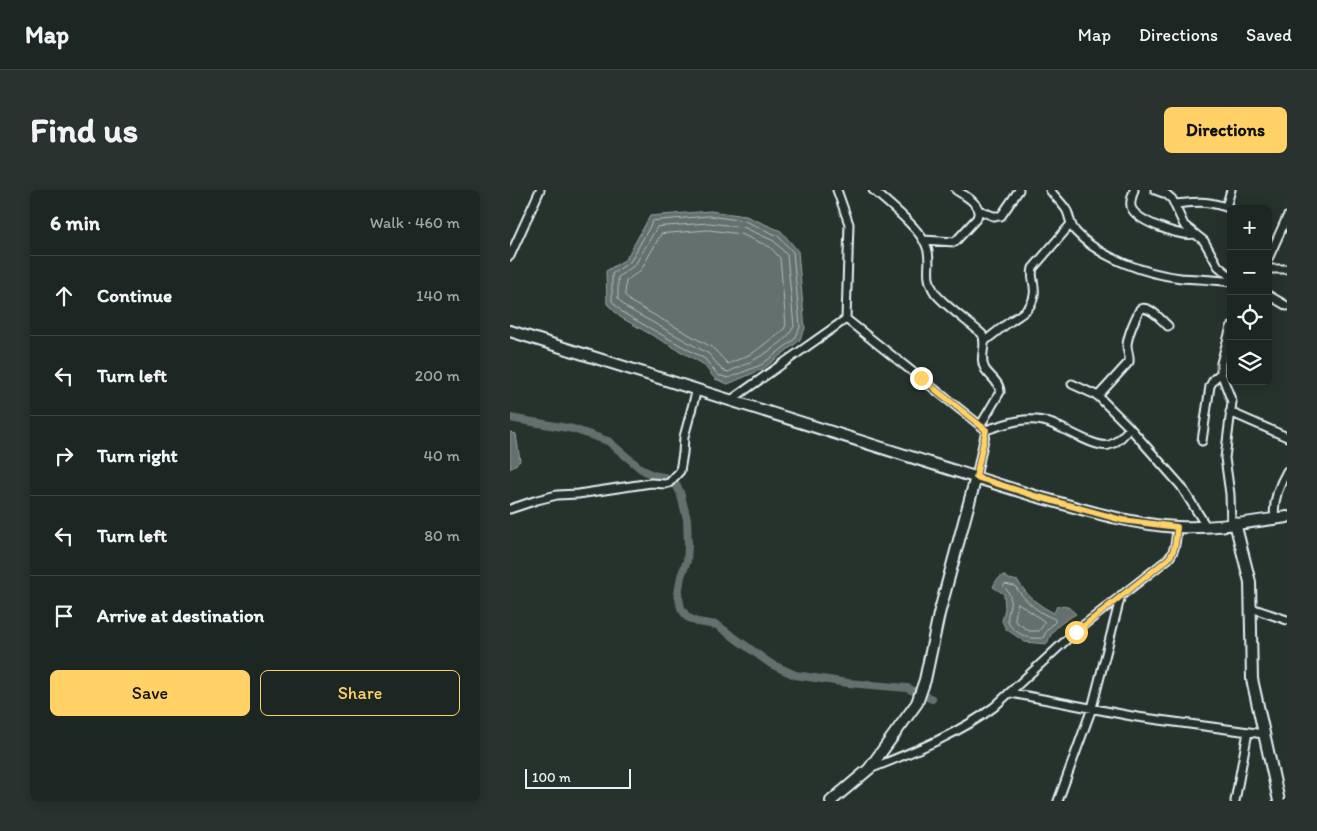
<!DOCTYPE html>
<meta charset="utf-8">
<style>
:root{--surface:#1c2622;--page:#29322f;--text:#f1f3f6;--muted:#a0a5a5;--line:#3a4340;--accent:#ffd166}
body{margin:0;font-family:Itim,sans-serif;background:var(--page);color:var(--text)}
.controls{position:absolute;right:15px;top:15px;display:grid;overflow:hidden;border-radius:8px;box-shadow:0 2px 12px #0003}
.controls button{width:45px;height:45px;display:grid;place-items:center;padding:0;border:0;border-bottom:1px solid var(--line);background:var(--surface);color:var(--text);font:25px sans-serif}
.scale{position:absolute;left:15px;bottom:12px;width:106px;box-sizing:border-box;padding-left:5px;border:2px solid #e8f1f8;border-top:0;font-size:14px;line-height:18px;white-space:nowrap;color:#e8f1f8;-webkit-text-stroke:4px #26332d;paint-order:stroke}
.stop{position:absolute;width:15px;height:15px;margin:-11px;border:4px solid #ffd166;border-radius:50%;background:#fff}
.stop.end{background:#ffd166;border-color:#fff;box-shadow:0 1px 5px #0008}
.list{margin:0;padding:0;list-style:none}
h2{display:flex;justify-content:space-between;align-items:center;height:65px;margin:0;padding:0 20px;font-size:21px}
h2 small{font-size:16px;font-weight:400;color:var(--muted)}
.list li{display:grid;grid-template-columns:32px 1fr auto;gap:15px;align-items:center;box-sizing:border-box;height:80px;padding:0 20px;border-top:1px solid var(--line)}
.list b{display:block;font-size:19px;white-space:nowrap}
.list em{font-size:16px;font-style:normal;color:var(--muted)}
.actions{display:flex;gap:10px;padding:15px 20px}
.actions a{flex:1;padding:11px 0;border:1px solid var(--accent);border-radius:8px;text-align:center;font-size:18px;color:var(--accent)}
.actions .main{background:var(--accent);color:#111}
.icon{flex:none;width:28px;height:28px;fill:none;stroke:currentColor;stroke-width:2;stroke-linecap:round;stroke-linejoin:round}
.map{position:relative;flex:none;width:777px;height:611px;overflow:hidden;border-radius:8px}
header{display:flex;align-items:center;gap:30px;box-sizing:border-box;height:70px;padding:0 25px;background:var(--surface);border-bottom:1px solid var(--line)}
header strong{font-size:24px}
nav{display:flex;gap:28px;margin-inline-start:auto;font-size:18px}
.intro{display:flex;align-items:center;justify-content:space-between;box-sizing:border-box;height:120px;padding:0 30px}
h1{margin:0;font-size:35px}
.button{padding:12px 22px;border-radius:8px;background:var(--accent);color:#111;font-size:18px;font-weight:700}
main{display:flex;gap:30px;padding:0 30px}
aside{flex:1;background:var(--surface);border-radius:8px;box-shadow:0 2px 12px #0003}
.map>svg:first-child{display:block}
.water{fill:#636f6d;stroke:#98a3a5}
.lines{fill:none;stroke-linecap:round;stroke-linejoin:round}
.shore{stroke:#b3bdc0;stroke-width:1}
.canal{stroke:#636f6d;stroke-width:8}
.street-casing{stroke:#e8f1f8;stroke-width:11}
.secondary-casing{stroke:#e8f1f8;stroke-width:14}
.street{stroke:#26332d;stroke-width:7}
.secondary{stroke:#26332d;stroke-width:10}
.route{stroke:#ffd166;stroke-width:6}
</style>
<header>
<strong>Map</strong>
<nav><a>Map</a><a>Directions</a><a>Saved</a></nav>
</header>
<div class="intro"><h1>Find us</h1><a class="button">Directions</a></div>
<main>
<aside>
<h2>6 min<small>Walk · 460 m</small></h2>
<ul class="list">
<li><svg class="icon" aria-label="ahead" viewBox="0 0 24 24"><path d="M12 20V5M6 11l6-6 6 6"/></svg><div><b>Continue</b></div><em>140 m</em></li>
<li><svg class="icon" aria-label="left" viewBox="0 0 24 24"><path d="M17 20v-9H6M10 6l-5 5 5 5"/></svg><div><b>Turn left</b></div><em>200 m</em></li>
<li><svg class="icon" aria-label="right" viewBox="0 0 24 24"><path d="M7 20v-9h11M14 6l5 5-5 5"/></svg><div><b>Turn right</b></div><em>40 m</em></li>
<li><svg class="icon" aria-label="left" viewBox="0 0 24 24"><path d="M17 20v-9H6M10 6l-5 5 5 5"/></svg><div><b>Turn left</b></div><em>80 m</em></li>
<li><svg class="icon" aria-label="arrive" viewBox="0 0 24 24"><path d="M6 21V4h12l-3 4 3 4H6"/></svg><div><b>Arrive at destination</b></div></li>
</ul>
<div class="actions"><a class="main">Save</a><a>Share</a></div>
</aside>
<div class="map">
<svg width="777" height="611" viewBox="0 0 777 611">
<rect width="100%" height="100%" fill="#26332d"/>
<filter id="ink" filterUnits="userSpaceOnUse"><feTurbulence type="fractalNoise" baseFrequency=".02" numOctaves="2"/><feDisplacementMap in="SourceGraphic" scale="10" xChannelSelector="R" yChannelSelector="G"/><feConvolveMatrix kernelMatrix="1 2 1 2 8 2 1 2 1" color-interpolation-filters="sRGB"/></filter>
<g filter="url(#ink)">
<path class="water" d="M200,21L236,26L271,41L288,61L295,139L289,151L253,179L218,194L205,189L193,174L110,127L97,114L96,81L116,69L140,26Z
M0,242L6,244L10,271L0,279Z
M493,385L499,389L508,391C517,406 528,415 544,423L547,416L558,417L566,424C552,432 542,438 537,454L515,452L496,439L492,431L495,418L494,404L483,397L486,391Z"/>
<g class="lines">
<path class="shore" d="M200,26L235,31L268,46L283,62L290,137L285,149L251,175L218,188L208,185L195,169L113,123L102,111V84L120,72L143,31Z
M199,33L233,37L264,51L277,65L284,136C276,156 237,174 218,182L212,180L199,164L117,118L108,109V87L125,75L147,37Z
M199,40L231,44L260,57L270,68L276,135L274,139L243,163L218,174L203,158L121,112L115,105L116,91L131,80L151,44Z
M495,394L505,396C515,411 528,423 545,429V432L537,440L533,448C529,448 521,449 517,447C512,446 499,437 498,432C496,421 507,408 494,397Z
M508,413L534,431V434L529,441H519L505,431Z"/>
<path class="canal" d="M0,228L63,239L98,251L130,278L142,285L154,287L164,291L170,302L177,329L178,356L177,371L171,386L168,404L171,418L177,427L187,432L207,435L261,474L285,485L338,493L397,498L422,509"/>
<defs>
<path id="street" d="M327,0L339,34L336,129L476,240L466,287
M363,0C378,13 409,38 416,55C424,73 412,83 425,103C434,115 460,133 472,144C478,156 468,167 475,179C480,187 490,192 490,202L470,236
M540,0C545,7 553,14 557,21C560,28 560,36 566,42C590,68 636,84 671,88C687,89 704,89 721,92
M624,0C622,6 619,14 622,19C629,32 671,47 684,44
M645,0L656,4L662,9L674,35L694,51L708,76L721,87
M665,14C688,12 698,10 721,19
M716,17L721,0
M469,20L483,26H491L509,0
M413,50L445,52L467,28L469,20C464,10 455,6 446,0
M0,66L30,0
M758,69L777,27
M758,79H777
M758,105L777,116
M721,137L711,173V183L722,212L715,268L720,304L721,334
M475,151C484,144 492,137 501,131C511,124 522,119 524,105C526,95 520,87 523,78L560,35
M562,194L588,206L620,238L671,296L696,336
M588,206L619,172C620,166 617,162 617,155C618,144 625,129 630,119C640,115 650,129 658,136
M221,210L336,129
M720,222L777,247
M476,240C495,234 512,227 533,231C550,234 584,259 599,255C608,253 614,244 620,238
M692,251L700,196L704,189L711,183
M0,319L27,310L47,305L68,304L141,293L155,294L159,293L170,281L173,263L174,247L187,199
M765,329C762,312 769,295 777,281
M741,418L777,430
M501,503L627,527L754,544
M360,579C402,562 447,545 484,517L566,441L658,369C666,361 666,348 667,337
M548,611L582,518L611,405
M725,611L738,542"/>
<path id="secondary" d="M0,141L525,306C572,319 618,334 667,337C703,339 741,332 777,327
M725,333L740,392L742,489L769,611
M321,611L359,579L407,513L415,490L429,424L466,287"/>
</defs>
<use href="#street" class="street-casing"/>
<use href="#secondary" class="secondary-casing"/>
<use href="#street" class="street"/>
<use href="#secondary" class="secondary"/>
</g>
</g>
<g class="lines" filter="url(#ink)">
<path class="route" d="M411,188L476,240L466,287L525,306L612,330L667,337C666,348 666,361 658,369L566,442"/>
</g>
</svg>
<div class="controls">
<button>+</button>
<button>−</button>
<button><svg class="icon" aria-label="locate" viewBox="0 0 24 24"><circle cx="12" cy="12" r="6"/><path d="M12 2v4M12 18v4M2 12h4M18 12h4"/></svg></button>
<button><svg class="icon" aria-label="layers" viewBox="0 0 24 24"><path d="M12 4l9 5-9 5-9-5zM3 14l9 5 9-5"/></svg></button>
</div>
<div class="scale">100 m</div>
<div class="stop" style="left:566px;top:442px"></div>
<div class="stop end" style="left:411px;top:188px"></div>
</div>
</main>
